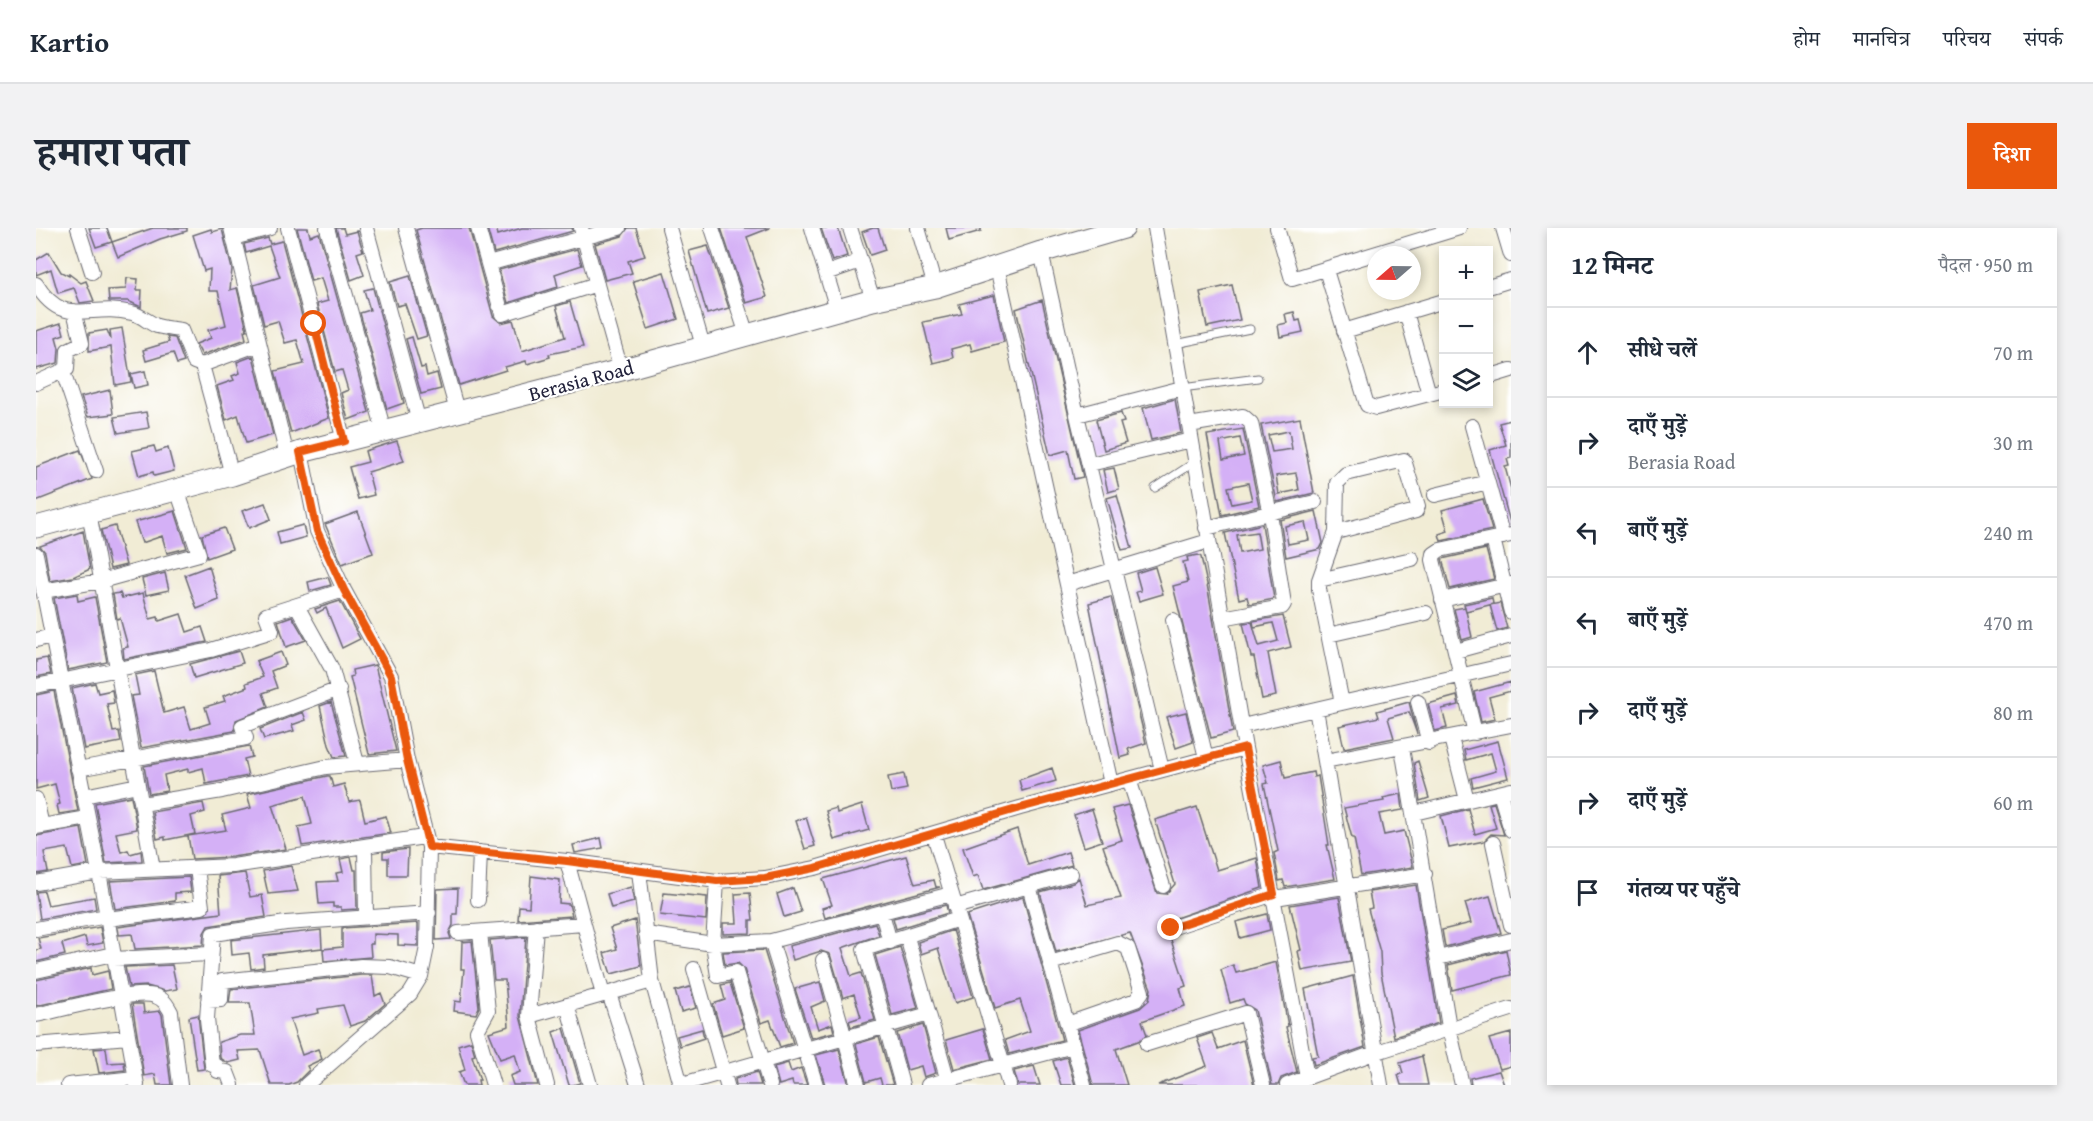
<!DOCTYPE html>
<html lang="hi">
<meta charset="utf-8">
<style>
:root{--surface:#fff;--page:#f2f2f3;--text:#1f2937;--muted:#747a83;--line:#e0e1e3;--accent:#ea580c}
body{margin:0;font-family:"Gentium Book Plus","Noto Serif Devanagari",serif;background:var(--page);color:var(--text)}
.controls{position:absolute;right:18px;top:18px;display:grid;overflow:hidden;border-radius:0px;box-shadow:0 3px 9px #0003}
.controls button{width:54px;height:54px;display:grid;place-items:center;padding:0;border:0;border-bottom:2px solid var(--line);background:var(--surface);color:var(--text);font:30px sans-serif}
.compass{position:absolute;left:1331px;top:18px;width:54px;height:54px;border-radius:50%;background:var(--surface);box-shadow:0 3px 9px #0003;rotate:250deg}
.stop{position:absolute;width:18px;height:18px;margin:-14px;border:4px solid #ea580c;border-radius:50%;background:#fff}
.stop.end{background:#ea580c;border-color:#fff;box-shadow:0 2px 6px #0008}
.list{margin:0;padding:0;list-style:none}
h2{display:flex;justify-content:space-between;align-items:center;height:78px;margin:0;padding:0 24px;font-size:26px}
h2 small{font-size:20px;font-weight:400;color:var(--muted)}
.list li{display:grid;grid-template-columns:39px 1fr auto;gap:18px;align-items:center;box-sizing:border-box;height:90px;padding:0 24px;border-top:2px solid var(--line)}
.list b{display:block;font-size:22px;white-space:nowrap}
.list p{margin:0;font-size:20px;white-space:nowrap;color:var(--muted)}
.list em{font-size:20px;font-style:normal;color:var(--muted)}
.icon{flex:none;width:33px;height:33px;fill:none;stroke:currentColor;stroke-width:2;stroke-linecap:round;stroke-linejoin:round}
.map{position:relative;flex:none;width:1475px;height:857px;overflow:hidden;border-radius:0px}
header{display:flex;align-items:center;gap:36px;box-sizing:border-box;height:84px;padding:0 30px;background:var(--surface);border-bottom:2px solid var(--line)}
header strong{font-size:28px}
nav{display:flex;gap:33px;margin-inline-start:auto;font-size:21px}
.intro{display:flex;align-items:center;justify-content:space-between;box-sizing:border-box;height:144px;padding:0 36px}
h1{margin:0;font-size:42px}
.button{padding:15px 27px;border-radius:0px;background:var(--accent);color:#fff;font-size:21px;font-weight:700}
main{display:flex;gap:36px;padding:0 36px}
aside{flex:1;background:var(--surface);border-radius:0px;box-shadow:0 3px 9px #0003}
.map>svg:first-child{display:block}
.building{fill:#d4b0f6;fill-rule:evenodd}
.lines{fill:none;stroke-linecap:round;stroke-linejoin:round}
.service-casing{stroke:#6a6971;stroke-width:9}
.minor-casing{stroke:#6a6971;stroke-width:16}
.primary-casing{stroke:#6a6971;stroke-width:23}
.service{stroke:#fff;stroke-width:7}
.minor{stroke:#fff;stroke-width:14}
.primary{stroke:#fff;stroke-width:21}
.route{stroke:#ea580c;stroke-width:8}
.labels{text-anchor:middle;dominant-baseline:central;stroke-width:4.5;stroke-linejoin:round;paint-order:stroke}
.street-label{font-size:20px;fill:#22223b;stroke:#fff}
</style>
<header>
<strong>Kartio</strong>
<nav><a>होम</a><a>मानचित्र</a><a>परिचय</a><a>संपर्क</a></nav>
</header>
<div class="intro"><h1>हमारा पता</h1><a class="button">दिशा</a></div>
<main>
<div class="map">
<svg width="1475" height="857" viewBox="0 0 1475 857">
<rect width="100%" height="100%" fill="#fff"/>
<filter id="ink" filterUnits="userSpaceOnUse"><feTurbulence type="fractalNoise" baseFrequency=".0167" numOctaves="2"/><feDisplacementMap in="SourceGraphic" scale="12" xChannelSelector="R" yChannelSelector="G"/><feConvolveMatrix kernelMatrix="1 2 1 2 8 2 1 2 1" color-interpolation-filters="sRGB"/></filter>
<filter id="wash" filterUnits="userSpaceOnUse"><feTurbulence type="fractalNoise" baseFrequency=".008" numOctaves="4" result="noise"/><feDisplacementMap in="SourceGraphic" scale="24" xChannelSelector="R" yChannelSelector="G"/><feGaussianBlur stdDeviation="1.35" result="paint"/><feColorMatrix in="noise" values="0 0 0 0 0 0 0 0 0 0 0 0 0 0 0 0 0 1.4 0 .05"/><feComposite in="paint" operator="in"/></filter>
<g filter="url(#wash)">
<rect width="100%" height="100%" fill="#f1ecd5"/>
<g id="blocks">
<path class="building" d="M53,0H71L76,14L60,19Z
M117,0H151V3L124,11L82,29L76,14Z
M261,0H272L274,8L283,5L333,184L312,192L305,165L312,162L306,142L299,144L281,76L292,73L285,50L275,53Z
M300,0H307L309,6L321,3L327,23L321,25L328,47L315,52Z
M386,0H433L457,88L465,95L477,92L486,123L529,109L520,78L534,74L547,119L513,126L514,129L491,136L490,133L469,139L470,142L423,157L380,2Z
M451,0H460L462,7L486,0H536L537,3L458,25Z
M592,0H600L609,28L592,33L596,45L569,52L559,16L586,8Z
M685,0H734L711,9L731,69L710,75Z
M785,0H802L811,28L796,33Z
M837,0H842L849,22L834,27L826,4Z
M910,0H945V3L913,12Z
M175,1L176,4L186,1L196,41L194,62L201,60L211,102L208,103L210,111L166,127L160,116L175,110L172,102L190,97L182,63H173L174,41L168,43L157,7Z
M232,10L234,16L246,13L293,190L255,205L239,143L268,136L261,112L249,115L242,93L228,97L218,57L244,49L233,18L210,25L208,16Z
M672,18L693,80L671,86L653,23Z
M541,21L546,37L519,46L522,59L472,75L463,42Z
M13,24L25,44L33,48V46L45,55L50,53L58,73L44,75L38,60L22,65L15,41L0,47V32Z
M628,44L642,91L612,101L597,53Z
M374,48L391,108L381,111L369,76L361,78L354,54Z
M91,50L102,51L101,62H106L105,79L92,73H73L72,62L90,61Z
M1196,57L1204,92L1171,99L1164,64Z
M337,60L368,175L351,181L324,85L334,82L328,62Z
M958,67L968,114L936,123L934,116L915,121L917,130L897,135L887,94L926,86L923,76Z
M1006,72L1047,249L1038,251L1032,222L1014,227L980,81Z
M1258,84L1260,93L1264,92L1267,104L1244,109L1242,97L1251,95L1249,86Z
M25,95L28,106L20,109L23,120L22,135L0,141V103Z
M86,100L95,154L79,157L75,119L53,123V105L71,102L75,112L74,102Z
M131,109L139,110L148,134L141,136L137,125L110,133L107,122L133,114Z
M376,109L385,140L389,139L391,148L401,145L405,161L385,166L370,111Z
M217,128L237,207L210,215L202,187L190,192L181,158L198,152L196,148L204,145L201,134Z
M109,143L112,157L98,160L95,146Z
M74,162L77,186L52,189L45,169Z
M1139,171L1145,205L1115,212L1107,180Z
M110,184L113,200L82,205L78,189Z
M1085,185L1088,194L1084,195L1090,215L1068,222L1060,192Z
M1264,190L1278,265L1241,274L1225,197ZM1253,203L1256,221L1236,224L1232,207ZM1260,245L1263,262L1243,266L1240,248Z
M1475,192V230L1471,231L1473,238L1469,239L1475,261V298L1454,222L1470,217L1463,195Z
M1207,201L1223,278L1186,287L1171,207ZM1204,210L1208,228L1187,232L1184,214ZM1212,255L1216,272L1196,276L1192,259Z
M361,213L368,233L332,244L338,267L322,271L313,239L332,234L329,223Z
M118,218L120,224L132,220L138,243L118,248L117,244L103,248L96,223Z
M44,222L56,251L0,273V239Z
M1078,240L1083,261L1072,264L1067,242Z
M1081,267L1096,320L1086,322L1071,270Z
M1447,271L1456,302L1405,313L1403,306L1412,303L1406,282Z
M229,275L235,291L213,300L206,283Z
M139,283L151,320L131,325L126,308L106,315L99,294Z
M1280,283L1287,315L1284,321L1250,329L1244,292ZM1269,294L1273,312L1252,316L1249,298Z
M322,284L337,325L306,336L289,296Z
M1226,296L1238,371L1213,376L1211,369L1203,371L1189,305ZM1221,304L1224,321L1204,325L1201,307Z
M267,297L270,309L244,316L241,304Z
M79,298L90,337L74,341L65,302Z
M188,300L196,321L171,330L166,307Z
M47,303L54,341L37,349L14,353L9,324L4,318Z
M1450,321L1458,351L1414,361L1406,331Z
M1162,327L1165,329L1171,356L1197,504L1175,510L1137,358L1152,354L1147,334L1152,333L1151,329Z
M173,338L183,372L161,381L149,347Z
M1119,339L1127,366L1103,373L1100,364L1105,363L1100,345Z
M129,345L133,362L110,367L106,351Z
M292,349L295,357L274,363L272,354Z
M84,365L86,370L107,365L114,391L122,389L123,393L145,386L151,404L166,399L171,414L88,431L87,420L92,419L84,390L81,391L77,366Z
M41,366L42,373L59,369L71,434L32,442L18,370Z
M1075,369L1110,515L1092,521L1094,527L1084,530L1053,375Z
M1456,370L1457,376L1430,383L1428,376Z
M304,373L324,411L306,420L290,380L281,385L279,381Z
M1464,375L1471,400L1461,403L1454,377Z
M1429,379L1436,409L1426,412L1418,381Z
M256,388L270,412L250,419L242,393Z
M1247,388L1255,419L1232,425L1240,468L1226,471L1218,429H1215L1207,395L1216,394L1223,418L1242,413L1237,395L1218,399L1217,393Z
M203,423L207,435L158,450L154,436Z
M245,424L250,437L235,443L241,460L227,465L232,479L200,492L198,503L105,520L95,468L103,467L99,447L118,443L128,485L148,479L155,501L174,495L169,479L189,473L187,468L211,459L210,455L227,449L220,433Z
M11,430L15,446L0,449V432Z
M339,437L360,523L333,526L314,449L317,448L316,442Z
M1475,454V463L1453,469L1459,491L1445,494L1438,464Z
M59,455L62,465L76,462L78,475L71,476L77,504L83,503L85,514L48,521L36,460Z
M18,463L42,583L23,586L21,577L24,576L19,556L0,561V467Z
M1421,468L1423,477L1406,481L1411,500L1399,503L1392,476Z
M295,474L310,528L298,529L293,517L284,478Z
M1373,474L1381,506L1373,484L1352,490L1358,510L1308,520L1303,498L1343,489L1341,483Z
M267,484L270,492L256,497L258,503L228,511L224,501Z
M1150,484L1157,514L1140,520L1130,489Z
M1462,513L1472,550L1437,559L1435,550L1460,543L1455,525L1430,532L1428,522Z
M213,518L216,529L208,531L212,548L170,556L167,540L152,544V541L128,547L131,563L113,566L108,538Z
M1245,532L1249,550L1277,544L1278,549L1282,548L1293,617H1291L1299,651L1249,659L1247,652L1243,653L1238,625L1242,623L1228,556L1232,555L1227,537Z
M1382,533L1393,570L1384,573L1378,535Z
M1016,540L1020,553L986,563L983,552Z
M868,546L871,561L855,564L852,549Z
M291,548H294L297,559L308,556L313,574L324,572L329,593L350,588L355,605L266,618L262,599L276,596L269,568L236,577L250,621L196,629L156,631L152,608L190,602L186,587L215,580L211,566Z
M1365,566L1367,582L1343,586L1348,607L1368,603L1377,639L1325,647L1318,610H1316L1308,580L1348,573L1347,570Z
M95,568L101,601L80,605L85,624L92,622L94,626L105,623L106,633L70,635L59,575Z
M167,575L169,584L155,588L159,606L129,612V609L121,611L116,584Z
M1458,575L1468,607L1455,606L1448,613L1413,620L1405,588L1432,581L1439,606L1460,600L1453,576Z
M826,577L833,602L798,612L790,583L800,580L801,585Z
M1092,577L1121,665L1130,666L1139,656L1119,592L1161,579L1181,642L1221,630L1226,660L1128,694L1127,703L1134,709L1150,758L1144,760L1149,778L1106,793L1111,807L1102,813L1080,821L1091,857H1057L1042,802L1104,780L1113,772L1115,761L1094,705L1020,724L1004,664L1037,655L1043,650L1051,677L1085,670L1067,618L1086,612L1076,581Z
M1056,581L1066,613L1048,619L1038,587Z
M770,589L779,618L769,621L760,593Z
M45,600L52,637L36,640L31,620L8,624L12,644L0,646V608Z
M981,601L992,637L1032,624L1036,637L947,662L942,647L937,649L927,620Z
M565,610L567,620L539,625L537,617Z
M372,621L371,647H352V630H347V624Z
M870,628L879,656L898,652L900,659H904L789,690L786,680L796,677L787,651Z
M315,629L318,642H320L321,681L305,682V679H297V675L283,676L281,654L302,653L300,645L307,644L304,631Z
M255,638L262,663L232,666L227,643Z
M209,645L214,669L226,667L230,689L172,698L168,705L167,717L99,721L96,706L83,707L82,699L185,685L182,648Z
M495,648L524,652L523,675L533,676L536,688L482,692L483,678L493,679Z
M153,649L155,664L139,665V673L79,681L74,653Z
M1380,657L1403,795L1358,809L1345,745L1344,724L1332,681L1336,680L1333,664Z
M595,659L598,674L575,680L571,666Z
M422,660L421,686H417V697L413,705L415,711L400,712L401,661Z
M757,660L765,684L748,689L741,666Z
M8,663L12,677L58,669L60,681L4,691L0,664Z
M628,665L671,669L670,692L624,687Z
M714,665L717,692H714V705L687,706V695H701L699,666Z
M1454,668L1465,705L1409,719L1406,702L1435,695L1429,675Z
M987,669L1026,812L973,826L969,812L994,803L984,772L959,780L931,687Z
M1303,669L1315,734L1266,743L1262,723L1265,722L1254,677Z
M910,677L912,685L860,701L857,690Z
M1231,686L1234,702L1204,710L1200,694Z
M599,692L605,738L575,746L568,725L581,721L574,700Z
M382,695V718L362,717V707L337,706V716H334L335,729L288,733L287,721L306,719V700Z
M839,695L843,707L806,720L815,748L825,745L839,792L815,799L813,793L825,789L818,766L807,770L794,726L785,723L757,732L753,718Z
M64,699L67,715L51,718L49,709L26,716L29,727L0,734V722L5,721L2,710Z
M285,702L286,720L227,727L228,739L215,741L213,725L196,727L195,712Z
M917,702L937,769L919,775L902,720L885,726L882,714Z
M490,709L484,788L502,857H477L474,848L484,844L479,826L464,831L453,804L473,798L469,752H458L454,712Z
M436,713L443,779L440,786L418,783L419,773L425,774L428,741H425L426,714Z
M864,719L882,780L856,787L839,727Z
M728,722L757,815L744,819L734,792L725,795L708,741L702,735L689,737L687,724Z
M1470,722L1475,747L1416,762L1412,737Z
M1240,734L1252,798L1250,799L1261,844L1245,850L1242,857H1236L1219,782L1209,776L1207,771L1194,775L1185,742L1197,737L1200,745Z
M136,737L141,761L129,763L111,758L93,759L89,739Z
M55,740L56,747L72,743L75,761L0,778V752Z
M325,747H336L339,768L345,765L349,776L329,793L314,798L307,777L282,781L283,785L254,791L266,827L282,821L286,831L271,838L273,842L261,854L253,857H235L224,822L202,823L204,832L192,835L184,830L183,814L204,807H219L214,775H193L195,761Z
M1317,748L1329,819L1278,837L1276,829L1282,828L1269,761Z
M784,754L789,773L775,779L782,801L796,796L798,804L775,810L759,761Z
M694,755L708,800L686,807L677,776L689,772L685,757Z
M654,759L660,780L645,784L639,763Z
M96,776H107L108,785L124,783L126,787L135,857H121L119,846L108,848Z
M162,787L168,841L161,842L153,789Z
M887,797L900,845L888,849L885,838L871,842L861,805Z
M528,800L544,855L537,857H533L517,804Z
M666,801L668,810L644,818L641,808Z
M947,801L956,831L918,841L910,812Z
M1176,805L1182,821L1207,812L1218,857H1122L1171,838L1161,810Z
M1475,805V838L1464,841L1453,811Z
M843,809L857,857H846L844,850L830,854L820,816Z
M435,813L439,827L436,828L444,852H442L443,857H428L423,844L429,842L422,817Z
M70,820L72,835L88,834L89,842L63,845L58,821Z
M803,821L813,857H789L780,827Z
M1386,828L1392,857H1365L1362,847L1367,845L1364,835Z
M1031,829L1039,857H1025L1017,833Z
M752,835L755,844L765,840L771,857H757L756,853L743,857L738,839Z
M998,838L1004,857H982L978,843Z
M1463,843L1468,857H1435L1434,850Z
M721,844L725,857H700L699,851Z"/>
</g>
</g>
<g filter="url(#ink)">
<use href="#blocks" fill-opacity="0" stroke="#6a6971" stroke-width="1.5"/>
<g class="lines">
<defs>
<path id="service" d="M1139,116L1214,101
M1146,160L1222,150
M1119,260L1159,234"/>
<path id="minor" d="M42,0L56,44
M195,0L251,228
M252,0L308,213
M291,0L348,203
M330,0L383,194
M370,0L421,183
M442,0L466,86L561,56
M545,0L585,142
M633,0L667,118
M676,0L711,107
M776,0L802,84
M814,0L837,72
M882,0L899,59
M1119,0L1209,520L1271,849
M1241,0L1256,51L1423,0
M1467,0L1475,27
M197,10L234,0
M1005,24L1041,187L1126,542
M452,36L583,0
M961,39L1075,556
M1290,42L1331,177L1340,180L1408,162
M790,45L825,33
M0,56C28,102 53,74 96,85C105,87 113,95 121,98C129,100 137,101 145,102L158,134L166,137L223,116
M1452,59L1475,52
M1370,84L1393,166
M1308,103L1408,73
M166,137L196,247
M27,144L60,243
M1452,149L1475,142
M0,155L31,141L32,122L46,115L38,83
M1041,187L1146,160
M1153,197L1207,188L1215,195L1234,286L1248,376L1246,379L1186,390
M1436,198L1467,309
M265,224L281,303L308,362L355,448L371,532L393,619L391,719L385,748L374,766L270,857
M1054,236L1155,212
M1399,267L1452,254
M53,284L117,641
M1170,300L1279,274
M1300,304L1380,283L1382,278L1368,232L1310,246L1301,255L1300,304L1283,352V361L1306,475
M1457,311L1475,384
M0,326L63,644L101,857
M1283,352L1376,331
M1031,356L1173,313
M7,363L65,353L163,326L141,262
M1406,372L1475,356
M261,378L296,441L321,535
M1137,392L1170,530
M1292,407L1390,385
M0,412L16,408
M1420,423L1475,408
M0,458L175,422L236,403L230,387L308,362
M1382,474L1393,515
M1280,481L1345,857
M1206,498L1475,436
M1439,505L1397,332L1398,326L1404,322L1475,307
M1415,510L1431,572
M1366,520L1413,799L1426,857
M1289,533L1475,497
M42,541L210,510L206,498L303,461
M1093,551L1127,658
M1464,565L1475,602
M48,568L102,557
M0,571L6,598
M106,576L186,563L290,539L371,532
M1378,585L1475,562
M0,599L52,590
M898,607L973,857
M1457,615L1475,697
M329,618L330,689
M393,619L531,633L681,653L729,650L779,640L984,580L1209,520
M531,633L567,767
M603,643L616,753L645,857
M681,653L677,716L682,748L700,744L734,857
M0,655L63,644L197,638L388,609
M993,658L1048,857
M1239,670L1389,646
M442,672L444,624
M919,679L1035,646
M846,685L854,714
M71,691L166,679L161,640
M500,699L493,788L511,857
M1135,700L1238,666
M0,701L71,688
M444,704L452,783L441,803L457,857
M422,705L548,696
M610,706L677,716L735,713L915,666
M871,709L913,857
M735,713L780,857
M1402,730L1475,712
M78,731L173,726
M787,732L822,857
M1014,735L1082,715L1092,720L1106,764L1100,772L1031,796
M658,741L691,857
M0,743L77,726
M573,765L602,857
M172,773L185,772L186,753L325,738L354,739L385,748
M531,777L554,857
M0,787C24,782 100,761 119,768C128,771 131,777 135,784L144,857
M493,788L616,753
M1111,816L1210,785L1227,857
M0,817L92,809
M32,857L99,850
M196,857L191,844L182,843L181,838L176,837L171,791L177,706L250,695L393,685
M643,857L893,786
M866,857L828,721L923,691
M892,857L1037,818
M1251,857L1338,825L1475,781"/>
<path id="primary" d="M0,299L196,247L265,224L585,142L837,72L899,59L1005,24L1088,0"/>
</defs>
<use href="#service" class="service-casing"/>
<use href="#minor" class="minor-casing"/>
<use href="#primary" class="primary-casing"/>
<use href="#service" class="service"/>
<use href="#minor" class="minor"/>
<use href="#primary" class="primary"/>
</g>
</g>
<g class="lines" filter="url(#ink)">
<path class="route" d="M278,96L308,213L264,224L281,303L308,362L355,448L371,532L393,619L531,633L681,653L729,650L779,640L984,580L1209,520L1238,666L1135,700"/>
</g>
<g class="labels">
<g class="street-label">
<text transform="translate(545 152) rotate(-15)">Berasia Road</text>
</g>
</g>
</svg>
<div class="controls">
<button>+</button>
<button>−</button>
<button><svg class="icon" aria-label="layers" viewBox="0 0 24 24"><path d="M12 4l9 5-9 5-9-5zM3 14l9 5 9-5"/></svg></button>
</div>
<svg class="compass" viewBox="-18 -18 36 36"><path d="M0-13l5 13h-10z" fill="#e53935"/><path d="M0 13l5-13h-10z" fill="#747a83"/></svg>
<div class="stop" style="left:278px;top:96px"></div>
<div class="stop end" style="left:1135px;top:700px"></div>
</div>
<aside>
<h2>12 मिनट<small>पैदल · 950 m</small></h2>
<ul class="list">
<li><svg class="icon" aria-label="ahead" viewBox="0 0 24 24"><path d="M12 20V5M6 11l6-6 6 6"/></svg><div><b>सीधे चलें</b></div><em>70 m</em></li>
<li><svg class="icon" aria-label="right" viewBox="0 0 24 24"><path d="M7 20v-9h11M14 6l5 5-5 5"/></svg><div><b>दाएँ मुड़ें</b><p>Berasia Road</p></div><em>30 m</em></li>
<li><svg class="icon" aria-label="left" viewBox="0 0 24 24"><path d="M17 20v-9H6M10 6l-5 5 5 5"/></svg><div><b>बाएँ मुड़ें</b></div><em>240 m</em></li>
<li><svg class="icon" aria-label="left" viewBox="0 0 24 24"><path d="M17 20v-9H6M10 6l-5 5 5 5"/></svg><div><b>बाएँ मुड़ें</b></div><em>470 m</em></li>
<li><svg class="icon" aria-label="right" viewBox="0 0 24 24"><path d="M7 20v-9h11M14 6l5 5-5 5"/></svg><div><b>दाएँ मुड़ें</b></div><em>80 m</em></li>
<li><svg class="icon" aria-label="right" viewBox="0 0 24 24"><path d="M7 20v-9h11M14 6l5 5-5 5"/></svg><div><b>दाएँ मुड़ें</b></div><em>60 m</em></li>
<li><svg class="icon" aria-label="arrive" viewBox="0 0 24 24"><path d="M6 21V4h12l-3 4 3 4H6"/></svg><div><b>गंतव्य पर पहुँचे</b></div></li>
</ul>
</aside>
</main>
